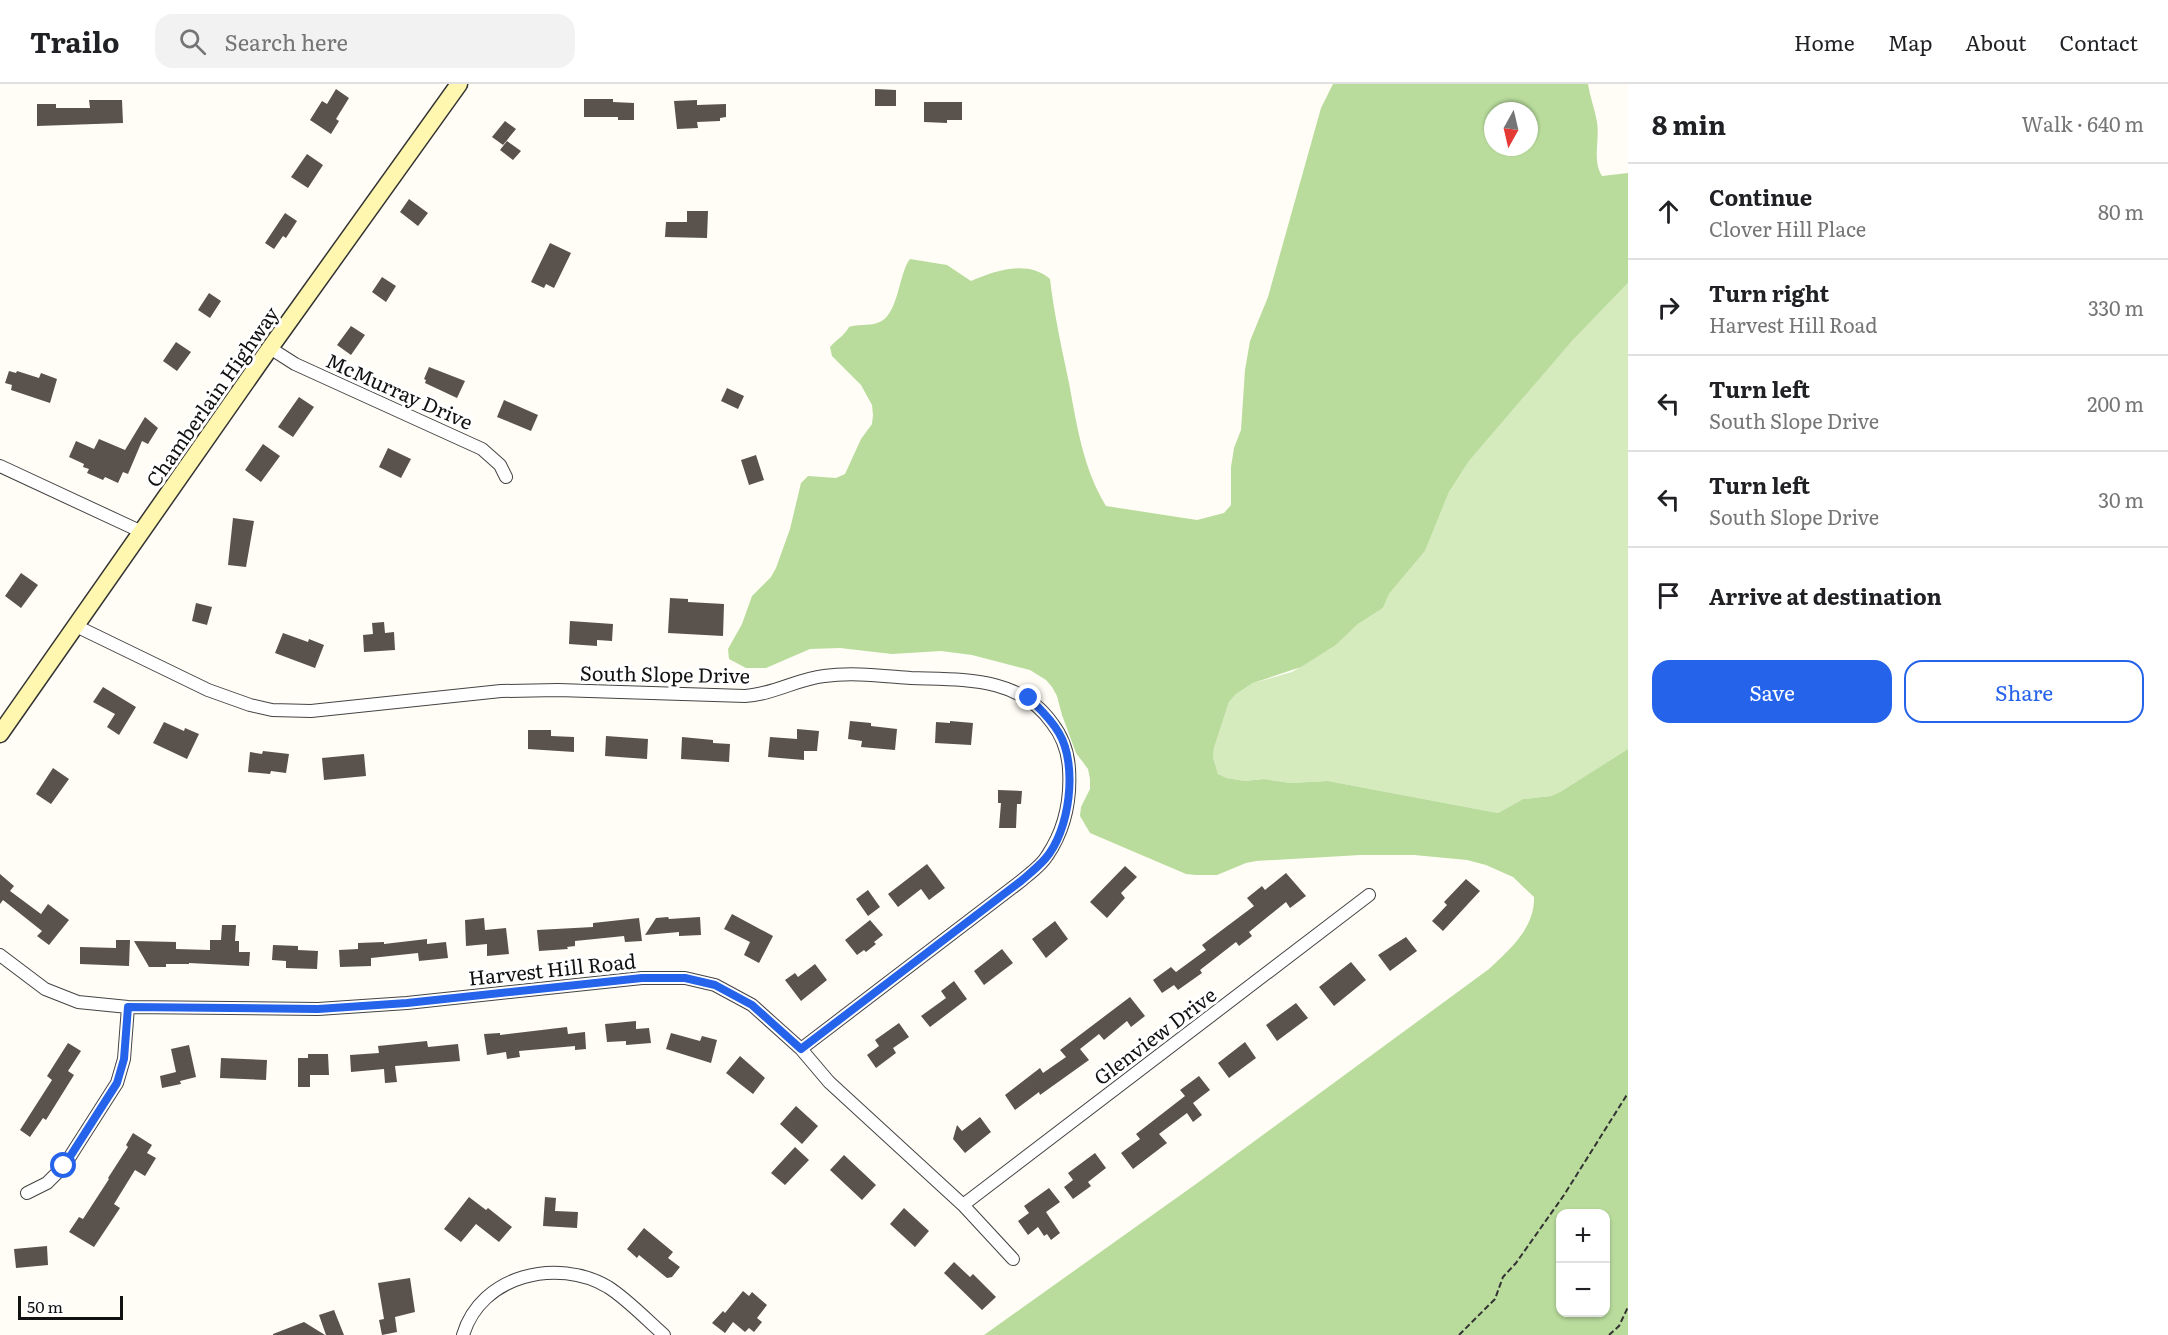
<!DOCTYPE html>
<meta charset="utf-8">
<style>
:root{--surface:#fff;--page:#f2f2f2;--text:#202124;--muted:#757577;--line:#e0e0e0;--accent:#2563eb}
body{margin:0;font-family:Literata,serif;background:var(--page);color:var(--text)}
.controls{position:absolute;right:18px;bottom:18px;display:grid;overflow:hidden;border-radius:12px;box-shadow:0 2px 4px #0004}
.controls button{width:54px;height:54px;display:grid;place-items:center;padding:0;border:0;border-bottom:2px solid var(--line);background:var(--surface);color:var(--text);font:30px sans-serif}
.compass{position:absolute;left:1484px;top:18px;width:54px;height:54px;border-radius:50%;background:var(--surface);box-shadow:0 2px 4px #0004;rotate:188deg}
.scale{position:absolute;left:18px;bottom:15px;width:105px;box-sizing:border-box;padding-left:6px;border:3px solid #111;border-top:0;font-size:16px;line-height:21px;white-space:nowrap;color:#111;-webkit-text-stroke:4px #fff;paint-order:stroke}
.stop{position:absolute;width:18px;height:18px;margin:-14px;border:4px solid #2563eb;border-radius:50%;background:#fff}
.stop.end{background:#2563eb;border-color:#fff;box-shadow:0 2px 6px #0008}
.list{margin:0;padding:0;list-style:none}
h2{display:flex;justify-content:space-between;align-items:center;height:78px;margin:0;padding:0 24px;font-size:26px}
h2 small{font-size:20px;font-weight:400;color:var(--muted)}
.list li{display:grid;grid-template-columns:39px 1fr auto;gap:18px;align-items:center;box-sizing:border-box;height:96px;padding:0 24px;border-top:2px solid var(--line)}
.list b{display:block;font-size:22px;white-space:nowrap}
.list p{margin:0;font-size:20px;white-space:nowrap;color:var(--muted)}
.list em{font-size:20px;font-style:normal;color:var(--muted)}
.actions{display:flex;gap:12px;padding:18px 24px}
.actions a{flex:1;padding:14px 0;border:2px solid var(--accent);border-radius:18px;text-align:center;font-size:21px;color:var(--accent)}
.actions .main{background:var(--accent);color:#fff}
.icon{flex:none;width:33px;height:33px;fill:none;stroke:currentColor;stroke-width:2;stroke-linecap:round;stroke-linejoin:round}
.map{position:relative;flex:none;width:1628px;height:1251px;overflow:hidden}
header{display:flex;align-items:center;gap:36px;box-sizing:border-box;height:84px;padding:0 30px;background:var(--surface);border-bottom:2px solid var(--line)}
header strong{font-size:28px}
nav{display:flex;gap:33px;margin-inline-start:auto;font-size:21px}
.search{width:420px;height:54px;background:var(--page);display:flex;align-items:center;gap:15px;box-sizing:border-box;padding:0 21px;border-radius:18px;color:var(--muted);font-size:22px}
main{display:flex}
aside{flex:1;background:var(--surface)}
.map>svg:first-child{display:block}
.green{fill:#d5ebbd}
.forest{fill:#b9dc9c;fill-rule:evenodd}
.building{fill:#5a524d}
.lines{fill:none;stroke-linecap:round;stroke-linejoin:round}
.street-casing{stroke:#444;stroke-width:14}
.secondary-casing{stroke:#333;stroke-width:19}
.path{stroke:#333;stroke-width:2;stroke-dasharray:6 3;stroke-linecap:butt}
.street{stroke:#fff;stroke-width:12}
.secondary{stroke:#fff6b0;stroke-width:16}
.route{stroke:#2563eb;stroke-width:8}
.labels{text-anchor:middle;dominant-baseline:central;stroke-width:6;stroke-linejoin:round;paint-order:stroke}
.street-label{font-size:20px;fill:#111;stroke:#fff}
</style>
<header>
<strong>Trailo</strong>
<div class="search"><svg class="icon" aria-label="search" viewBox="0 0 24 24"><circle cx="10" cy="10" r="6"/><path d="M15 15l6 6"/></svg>Search here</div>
<nav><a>Home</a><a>Map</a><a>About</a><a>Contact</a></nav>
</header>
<main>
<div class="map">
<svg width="1628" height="1251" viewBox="0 0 1628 1251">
<rect width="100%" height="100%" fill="#fffdf5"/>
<path class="green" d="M1628,199V665L1560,708L1551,712L1523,715L1498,729L1328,697L1291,699L1264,695L1245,697L1227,694L1218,690L1213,673L1214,664L1229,618L1236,610L1253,599L1292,588L1336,561L1358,540L1383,524L1389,510L1425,467L1449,408L1469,377L1572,257Z"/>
<path class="forest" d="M1333,0H1588C1590,13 1595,26 1597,38C1600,56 1592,76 1602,92L1628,89V199L1572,257L1469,377L1449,408L1425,467L1389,510L1383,524L1358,540L1336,561L1301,583L1253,599L1236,610L1229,618L1214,664L1213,673L1218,690L1227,694L1245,697L1264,695L1291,699L1328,697L1498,729L1523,715L1551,712L1560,708L1628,665V1251H984L1196,1100L1489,885C1510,865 1535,844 1534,813L1513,793L1486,781L1467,776L1414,771H1360L1256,777L1246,779L1217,791H1196L1186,790L1090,749L1080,732L1081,723L1090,705V695L1088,685L1076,669L1062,631L1057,612L1052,603L1046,596L1030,586L972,571L941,567L892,570L840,564L810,565L766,584H746L729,575L728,565L742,540L752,512L771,493L776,484L790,445L801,399L808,392L836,394L845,390L861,355L872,340L873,331L872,321L861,301L832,272L830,263C837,255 844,252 849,243C858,240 868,242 877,239C899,233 898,190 910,175L947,181L971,197C994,187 1028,175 1050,195C1054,230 1062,265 1069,299C1077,342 1083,384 1106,422L1197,436L1224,429L1231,421V383L1234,364L1241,346L1245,286L1250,257L1268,213L1321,24ZM1493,27H1529V63H1493ZM1560,1130H1606V1228H1560Z"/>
<path class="building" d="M336,5L349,14L336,35L339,37L331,50L310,36L322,17L327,20Z
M875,5L896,6V22H875Z
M584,15H613V18L634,19V36H618V33H584Z
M89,16H122L123,39L37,42V20H56V24H90Z
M697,16V21L726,20V33L720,34V37L697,38L698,44L677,45L674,17Z
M924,18H962V36H947V39L924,38Z
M505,37L516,45L503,61L492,53Z
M507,57L521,67L513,76L500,66Z
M307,70L323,81L308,104L291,93Z
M409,115L428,129L418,142L400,128Z
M687,127H708L707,154L665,153L666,138H687Z
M285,129L297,137L286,154L283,152L274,165L265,159Z
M550,159L571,169L554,204L546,200L544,204L531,198Z
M382,193L396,202L386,218L372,208Z
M209,209L221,217L210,234L198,226Z
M351,242L365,251L351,271L337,261Z
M176,258L191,268L177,287L163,277Z
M429,283L465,297L457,314L425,299L426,296L424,295Z
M9,287L16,289L17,287L39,294L41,289L57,295L50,319L11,306L12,301L5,299Z
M727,304L744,312L738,325L721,317Z
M299,313L314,323L293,353L278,343Z
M504,316L538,331L531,347L497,333Z
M145,333L158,344L148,360L142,357L128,390L123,388L118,399L105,393L103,396L87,389L89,385L83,383L84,380L69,373L76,357L94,365L99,355L125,366Z
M263,360L280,372L261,398L245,386Z
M388,364L411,375L401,394L379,383Z
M756,371L764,396L749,401L741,376Z
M233,434L254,437L246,483L228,481Z
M21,489L38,501L21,524L5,512Z
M670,514L688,515V518L724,520L723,552L668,549Z
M196,519L212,523L207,541L192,537Z
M570,537L613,540L612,557L597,556V562L569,560Z
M384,538L385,549L394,548L395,566L364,568L363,551L373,550L372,539Z
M283,549L308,558L309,555L324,561L315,584L275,569Z
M103,603L136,623L119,651L107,643L115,630L93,618Z
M850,637L871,639V642L897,645L895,666L861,663L862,657L848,655Z
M950,637L973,639L971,661L935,659L936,638L950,639Z
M164,638L184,647L185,644L199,650L187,675L153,659Z
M797,645L819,647L817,667H804V676L768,673L770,653L797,655Z
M528,646H551V652L574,653V668L528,665Z
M606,652L648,655L647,675L605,672Z
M682,653L713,656V659L730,660L729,678L681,675Z
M263,667L289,670L286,689L271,687L270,690L248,688L250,668L262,670Z
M364,670L366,692L324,696L322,674Z
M53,684L69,695L51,720L36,710Z
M998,706L1022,707L1021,720H1017L1016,744H999L1001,719H998Z
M927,780L945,804L929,816L921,805L898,823L888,810Z
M1125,782L1137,793L1121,809L1125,814L1107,834L1090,818Z
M1286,789L1306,812L1290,824L1286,818L1249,848L1252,852L1239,862L1236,858L1200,886L1202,889L1178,906L1174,901L1162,909L1153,896L1171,883L1176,888L1206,866L1202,861L1254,822L1247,814L1262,802L1265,806Z
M0,790L14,802L10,807L41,830L48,820L69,836L49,861L37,852L42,847L3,816L0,820Z
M1466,795L1480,807L1443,847L1432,837L1447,821L1444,818Z
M868,806L880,823L868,832L856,815Z
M732,830L773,852L759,879L744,871L750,858L724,845Z
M668,833L669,835L700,833L701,851L679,852V848L645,851L656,834Z
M484,834L485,846L506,844L509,870L487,872V860L466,862L465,836Z
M639,834L642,857L625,858L624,852L575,857V862L567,863L568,865L539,867L537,846L593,843V839Z
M870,836L883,851L874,858L876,860L866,868L864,866L857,871L845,856Z
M1055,837L1068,855L1046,874L1032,855Z
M222,841H236L235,857H239V868H250L249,882L189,879V880H166V883H149L134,857L176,858V865L210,866V856H221Z
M1406,853L1417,867L1390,887L1378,871Z
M427,855V860L446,858L448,874L419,877L418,869L371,874V882L340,883L339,866L358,865V859L384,858V860Z
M116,856H130L129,882L80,880V863L116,864Z
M273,861L298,862V866L318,867L317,885L286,884V877L272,876Z
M1002,865L1013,879L984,901L974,887Z
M1351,878L1366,896L1334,922L1319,903Z
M815,880L827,896L801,917L785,896L795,889L798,893Z
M954,897L967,915L930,943L921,932L946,914L941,907Z
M1130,913L1145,932L1131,943L1127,937L1104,956L1099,950L1080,965L1089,976L1040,1011L1039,1008L1015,1026L1005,1011L1040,984L1043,989L1066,973L1060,966Z
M1296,919L1308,934L1277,957L1266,941Z
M636,937V945L649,944L651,959L626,961V957L607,958L605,940Z
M899,939L909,953L893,964L896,969L876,984L867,971L879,962L875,956Z
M567,943L568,950L585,948L586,965L575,966V962L519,967L520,973L507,975L506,968L487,971L484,950L500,949V951Z
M671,949L700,957L702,952L717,956L711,979L666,965Z
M427,957L428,963L458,960L460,977L395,982L397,998L385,999L384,985L351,988L350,971L379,969L378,962Z
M1245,958L1256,974L1229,994L1218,979Z
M68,959L81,967L68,987L74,991L46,1036L43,1034L30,1053L20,1046L52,996L47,992Z
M189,961L196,993L180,997L181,1000L162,1004L160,992L176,988L171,965Z
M308,970H328L329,991H310V1003H298V974H308Z
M740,972L765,994L753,1010L726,989Z
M221,974L267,976L266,996L220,994Z
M1199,992L1210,1006L1193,1019L1202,1031L1193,1038L1187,1029L1159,1050L1167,1059L1133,1085L1121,1069L1140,1055L1136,1050L1185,1012L1180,1006Z
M796,1022L818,1042L802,1060L780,1040Z
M980,1033L991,1048L965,1069L953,1055L957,1041L962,1047Z
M133,1049L152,1061L147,1069L156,1074L145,1092L135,1086L114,1120L120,1124L94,1163L69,1148L79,1133L83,1135L109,1095L108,1094L128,1063L126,1061Z
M795,1063L809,1076L785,1101L771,1089Z
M1095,1069L1106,1084L1088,1098L1091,1102L1073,1115L1064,1103L1073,1096L1068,1089Z
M844,1071L876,1101L862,1116L830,1086Z
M1049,1104L1060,1118L1046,1128L1060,1149L1051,1156L1047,1150L1044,1152L1038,1143L1028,1151L1018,1137L1029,1129L1024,1122Z
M469,1113L486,1126L488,1124L512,1143L499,1158L476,1140L461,1158L444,1145Z
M545,1113L556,1114L555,1127L578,1128L577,1144L543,1142Z
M904,1124L929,1147L915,1163L890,1140Z
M644,1144L673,1168L668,1174L680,1183L672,1193L667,1194L639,1171L637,1174L627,1165Z
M47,1162L48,1181L16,1184L14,1165Z
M954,1178L970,1193L973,1190L996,1213L982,1226L944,1189Z
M410,1194L415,1228L395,1233L397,1248L382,1251L379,1236L384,1235L378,1199Z
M743,1207L749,1212L752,1208L767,1221L757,1234L762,1238L754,1248L749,1244L745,1248L733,1238L725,1249L712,1239L723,1227L725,1229Z
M334,1226L344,1251H326L319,1231Z
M304,1238L325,1251H273V1250Z"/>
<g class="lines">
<defs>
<path id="street" d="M270,264L295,280L482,365L500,381L506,393
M0,382L142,448
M76,542L208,606L250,621L272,626L311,627L501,607L558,606L745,612C775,610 797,595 824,592C853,588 883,592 911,594C963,596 1019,592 1052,639C1063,653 1068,668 1069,685C1071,716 1064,747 1047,772C1041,782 1029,790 1021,797L801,965
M0,871L45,905L78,918L128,923L318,925L407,919L642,894H685L715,901L752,921L801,965L829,998L963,1121L1013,1175
M27,1109L47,1099L64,1082L117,999L124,975L128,923
M963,1121L1369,811
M463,1251C481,1191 557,1173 608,1203C627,1215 647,1236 664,1251"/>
<path id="secondary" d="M0,650L270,264L459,0"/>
</defs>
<use href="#street" class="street-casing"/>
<use href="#secondary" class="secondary-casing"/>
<path class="path" d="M1459,1251L1495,1215L1503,1193L1516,1179L1564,1111L1628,1009
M1609,1251L1619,1242L1628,1223"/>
<use href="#street" class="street"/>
<use href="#secondary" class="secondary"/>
</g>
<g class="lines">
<path class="route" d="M64,1082L117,999L124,975L128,923L318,925L407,919L642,894H685L715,901L752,921L801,965L1021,797C1029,790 1038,783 1045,775C1070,747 1078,681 1059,649C1051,635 1040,625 1029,614"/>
</g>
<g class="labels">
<g class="street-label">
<text transform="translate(400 306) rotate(24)">McMurray Drive</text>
<text transform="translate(211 312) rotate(-55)">Chamberlain Highway</text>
<text transform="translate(665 589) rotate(1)">South Slope Drive</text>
<text transform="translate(552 884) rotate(-6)">Harvest Hill Road</text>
<text transform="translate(1154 951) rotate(-37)">Glenview Drive</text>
</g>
</g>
</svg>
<div class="controls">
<button>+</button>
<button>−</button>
</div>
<svg class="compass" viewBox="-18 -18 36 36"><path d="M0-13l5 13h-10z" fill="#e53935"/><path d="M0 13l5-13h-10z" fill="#757577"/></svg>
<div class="scale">50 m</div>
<div class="stop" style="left:64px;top:1082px"></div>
<div class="stop end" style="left:1029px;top:614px"></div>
</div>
<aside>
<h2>8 min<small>Walk · 640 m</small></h2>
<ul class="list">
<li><svg class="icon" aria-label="ahead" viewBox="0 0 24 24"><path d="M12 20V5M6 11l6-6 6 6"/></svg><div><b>Continue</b><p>Clover Hill Place</p></div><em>80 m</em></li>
<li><svg class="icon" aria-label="right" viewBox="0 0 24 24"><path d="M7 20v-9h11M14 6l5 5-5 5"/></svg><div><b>Turn right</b><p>Harvest Hill Road</p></div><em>330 m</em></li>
<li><svg class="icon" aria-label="left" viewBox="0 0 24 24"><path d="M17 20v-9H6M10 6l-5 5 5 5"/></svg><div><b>Turn left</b><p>South Slope Drive</p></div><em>200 m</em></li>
<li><svg class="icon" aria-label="left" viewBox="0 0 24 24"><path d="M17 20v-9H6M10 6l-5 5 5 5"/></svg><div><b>Turn left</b><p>South Slope Drive</p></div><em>30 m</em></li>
<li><svg class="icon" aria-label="arrive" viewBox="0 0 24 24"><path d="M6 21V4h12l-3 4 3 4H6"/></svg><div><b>Arrive at destination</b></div></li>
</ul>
<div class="actions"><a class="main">Save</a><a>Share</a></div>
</aside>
</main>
